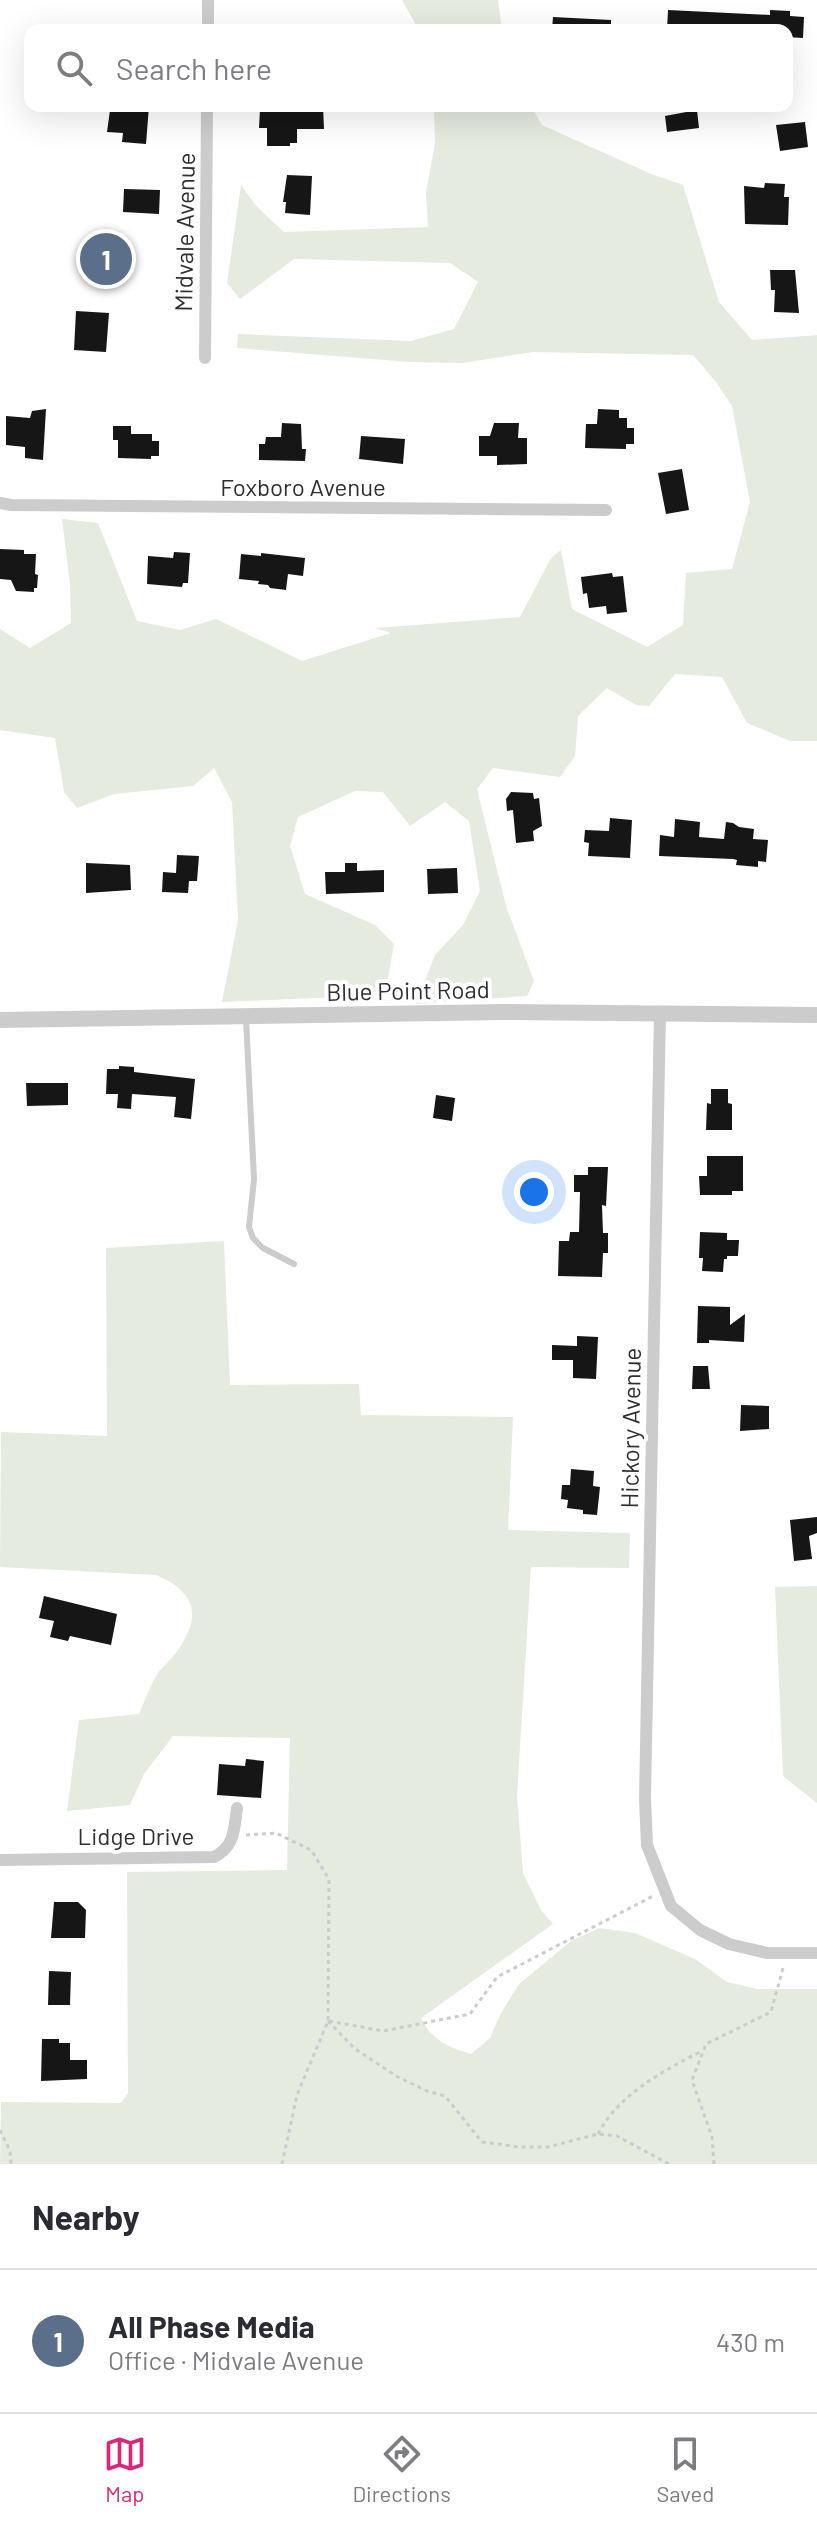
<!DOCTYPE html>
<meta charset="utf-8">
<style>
:root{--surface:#fff;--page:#f2f2f3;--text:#2b2b33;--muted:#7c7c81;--line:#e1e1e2;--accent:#db2777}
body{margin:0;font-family:Barlow,sans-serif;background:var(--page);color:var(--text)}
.you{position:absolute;left:534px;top:1192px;width:28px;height:28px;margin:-20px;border:6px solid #fff;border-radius:50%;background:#1a73e8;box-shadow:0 0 0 12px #1a73e833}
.badge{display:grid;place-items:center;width:52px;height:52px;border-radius:50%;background:var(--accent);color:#fff;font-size:26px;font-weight:700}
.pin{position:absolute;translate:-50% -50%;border:4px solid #fff;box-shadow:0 2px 8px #0006}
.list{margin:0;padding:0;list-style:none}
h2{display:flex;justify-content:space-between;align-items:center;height:104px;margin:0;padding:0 32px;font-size:34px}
h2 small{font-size:26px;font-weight:400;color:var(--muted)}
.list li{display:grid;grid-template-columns:52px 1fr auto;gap:24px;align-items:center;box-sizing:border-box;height:144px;padding:0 32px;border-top:2px solid var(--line)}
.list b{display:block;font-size:30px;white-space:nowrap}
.list p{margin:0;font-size:26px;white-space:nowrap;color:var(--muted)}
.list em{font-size:26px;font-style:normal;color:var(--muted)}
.icon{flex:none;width:44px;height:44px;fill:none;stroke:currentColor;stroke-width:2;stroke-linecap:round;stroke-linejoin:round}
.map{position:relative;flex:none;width:817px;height:2164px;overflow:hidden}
.search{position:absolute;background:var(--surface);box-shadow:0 8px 32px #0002;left:24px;right:24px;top:24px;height:88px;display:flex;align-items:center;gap:20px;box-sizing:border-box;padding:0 28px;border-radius:16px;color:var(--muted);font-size:30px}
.sheet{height:248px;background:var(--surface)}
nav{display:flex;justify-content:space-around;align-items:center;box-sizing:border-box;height:112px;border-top:2px solid var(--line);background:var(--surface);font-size:22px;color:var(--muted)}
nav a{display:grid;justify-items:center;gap:4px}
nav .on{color:var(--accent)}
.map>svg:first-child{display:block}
.green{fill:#e5ebde}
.building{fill:#161616}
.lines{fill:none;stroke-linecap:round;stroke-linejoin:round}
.path{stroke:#ccc;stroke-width:3;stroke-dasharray:4 4;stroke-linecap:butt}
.service{stroke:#ccc;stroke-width:6}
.minor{stroke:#ccc;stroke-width:12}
.tertiary{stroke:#ccc;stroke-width:16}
.labels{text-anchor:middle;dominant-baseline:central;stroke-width:8;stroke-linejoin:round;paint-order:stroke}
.street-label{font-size:24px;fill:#2f2f2f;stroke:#fff}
</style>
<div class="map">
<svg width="817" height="2164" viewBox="0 0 817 2164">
<rect width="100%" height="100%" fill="#fff"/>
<path class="green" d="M402,0H498L502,30H419Z
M434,106H531L542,125L649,173L683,185L719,302L752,340L817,335V741H790L747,723L722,677L675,674L649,706L636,705L607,688L578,716L575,756L560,777L493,768L477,789L506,906L534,981L527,996L416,1004L435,955L463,925L480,891L469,821L445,802L410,826L383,792L355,791L298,817L290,846L305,894L375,925L394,944L385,995L222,1002L238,920L232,802L214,768L193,786L114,794L77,808L64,792L55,738L0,730V629L30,648L71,623L70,584L62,519L98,523L137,621L180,630L216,619L302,661L391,633L375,628L520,617L551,558L561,550L572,609L647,647L683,625L686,573L732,569L750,502L732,406L716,382L693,355L533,352L462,363L410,362L237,348L238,334L411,341L454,329L478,282L450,263L294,259L240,299L227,283L241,185L257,207L284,232L428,227L426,192L435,144Z
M224,1241L230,1385L359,1384L361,1415L513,1417L508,1530L630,1533L629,1568L531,1567L517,1796L523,1873L541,1910L553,1924L421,2018C432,2040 447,2047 471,2054L490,2038L501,2013L519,1984L571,1941L599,1928L635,1933L695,1959L727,1982L757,1989H817V2164H0L1,2102L121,2103L128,2093L127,1872L287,1870L290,1738L173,1736L144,1774L130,1805L67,1811L79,1720L139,1714C145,1701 150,1685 158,1673C163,1666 170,1661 175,1654C202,1619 198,1592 156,1575L0,1567L1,1432L107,1436L106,1248Z
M817,1586V1803L783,1776L775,1587Z"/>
<path class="building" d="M668,10L770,15V10L790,11V16L804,17L803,38L787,37V30H667Z
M553,17L611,20V30H552Z
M122,106H149L146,144L122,142L123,133L107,132L110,110L122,111Z
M281,106H323L324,129H297V143H290V146H267V128H259L260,109L281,110Z
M697,110L699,128L667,132L665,116Z
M805,122L808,147L780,151L776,125Z
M287,175L312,176L310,215L285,213L286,202H283Z
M765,183L785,184L784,197H789L788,225L745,224L744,186L764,188Z
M124,189L160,190L159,214L123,212Z
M117,238L121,277L96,279L92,241Z
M770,270H795L799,313L774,312L775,290H771Z
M76,311L109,313L106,352L74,350Z
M46,409L43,460L25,458V447L6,445V416L30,418L32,411Z
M598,409L619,410V418H627V428H634V444H626V449L585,448L586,424H597Z
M282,423L301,424L302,449H306L305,461L259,460V444H265L266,437H281Z
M494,423H519L518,438H527V464L497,465V456H479V436H490Z
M113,426H131V434H152V441H159V456H151V459L118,458V440H113Z
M361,436L405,439L403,464L359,459Z
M682,469L689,510L666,514L658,473Z
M0,549L24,550V554H36L35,574L38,575L37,588H34V592L16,591L11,580L0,579Z
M174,552L190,553L188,583H183L182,587L147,584L148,556L173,558Z
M261,553L305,558L303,576L288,574L286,590L270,588L268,585L258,584L259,581L239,579L241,554L261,556Z
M612,573L613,577L623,576L627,612L607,614L606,606L589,608L587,593L583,594L581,577Z
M511,792L533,793L534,799L539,798L542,826L533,831L534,841L516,843L513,810L507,811L506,799Z
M610,818L632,820L630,858L588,856L589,843L584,842L585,830L609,831Z
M675,819L700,822L699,837L724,839L726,822L733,823L739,827L754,829L753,839L768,840L766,862L758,861V867L736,865L737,860L733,859L659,856L660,835L674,837Z
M177,855L199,856L197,881H189L188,893L162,892L163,872L176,873Z
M86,863L130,865L131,890L86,893Z
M345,863H357V871L384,870V892L326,894L325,872H345Z
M457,868L458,893L428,894L427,869Z
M119,1066L134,1067V1072L195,1079L191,1119L174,1117L176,1097L132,1094L131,1109L117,1108L118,1094H106L107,1069H119Z
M26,1083H68V1105L27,1106Z
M711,1089H728V1103L732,1104V1130H706L707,1103L711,1104Z
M436,1095L455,1098L452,1121L433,1118Z
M707,1156H743V1191H732V1195H700L699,1176H707Z
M588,1167H608L606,1206L602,1205L603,1233H608V1253H603L602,1277L558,1276L559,1241H569L570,1232H579L580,1192H574V1175H588Z
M700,1232L727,1233V1240H739L738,1256H727V1259H724L723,1272L702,1271L703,1258H699Z
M698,1306L730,1307V1325L745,1314L744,1342L709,1340V1343H697Z
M577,1336L598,1337L596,1379L573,1378V1360H552V1345L577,1346Z
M693,1366H708L710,1389H692Z
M741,1405L769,1406V1429L740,1431Z
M571,1469L594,1471L593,1486L600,1487L597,1515L583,1514V1510L567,1508L568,1500L561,1499L562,1485H570Z
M817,1517V1533L809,1536L812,1559L794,1561L790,1520Z
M44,1596L117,1614L111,1645L70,1636L68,1641L50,1637L54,1621L39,1618Z
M246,1759L264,1761L261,1798L217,1795L219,1764L245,1766Z
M54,1902H78L86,1910L85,1938H51Z
M49,1971L71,1972L70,2005H48Z
M42,2039H59V2043H70V2060H87V2079L41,2081Z"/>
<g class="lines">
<path class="path" d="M246,1835L276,1833L311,1850L329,1879L328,2021L297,2095L282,2164
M328,2021L354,2048L396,2076L427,2091L445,2096L482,2142L520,2147H548L598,2134L617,2136L669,2164
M329,2021L383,2031L470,2014L497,1977L653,1896
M0,2130L10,2151L11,2164
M598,2134C619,2094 663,2071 702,2051
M714,2164L712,2137L692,2080L706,2044L771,2012L783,1968"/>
<path class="service" d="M246,1019L254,1179L249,1227L253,1238L263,1248L294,1264"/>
<path class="minor" d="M208,30V0
M205,358L207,106
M0,503L11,505L606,510
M660,1012L645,1799L647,1845L671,1906L700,1930L729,1944L767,1953H817
M0,1860L214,1857C235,1847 234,1829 237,1808"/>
<path class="tertiary" d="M0,1020L503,1012L817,1015"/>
</g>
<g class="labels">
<g class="street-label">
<text transform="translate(184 232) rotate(-89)">Midvale Avenue</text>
<text x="303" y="486">Foxboro Avenue</text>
<text transform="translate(408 990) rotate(-1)">Blue Point Road</text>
<text transform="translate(630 1428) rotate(-89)">Hickory Avenue</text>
<text x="136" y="1835">Lidge Drive</text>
</g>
</g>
</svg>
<div class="you"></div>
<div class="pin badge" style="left:106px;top:259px;background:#5c6f8a">1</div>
<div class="search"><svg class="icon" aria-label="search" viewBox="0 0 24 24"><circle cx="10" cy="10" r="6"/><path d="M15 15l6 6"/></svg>Search here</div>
</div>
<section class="sheet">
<h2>Nearby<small></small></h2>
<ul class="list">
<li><span class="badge" style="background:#5c6f8a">1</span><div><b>All Phase Media</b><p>Office · Midvale Avenue</p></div><em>430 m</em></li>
</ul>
</section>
<nav>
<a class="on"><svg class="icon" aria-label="map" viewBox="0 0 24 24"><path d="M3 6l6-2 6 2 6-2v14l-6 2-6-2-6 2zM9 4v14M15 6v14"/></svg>Map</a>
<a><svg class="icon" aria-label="directions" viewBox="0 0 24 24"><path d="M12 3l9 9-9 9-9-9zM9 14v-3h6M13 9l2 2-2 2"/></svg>Directions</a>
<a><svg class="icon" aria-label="saved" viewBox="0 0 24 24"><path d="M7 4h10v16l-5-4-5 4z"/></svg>Saved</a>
</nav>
